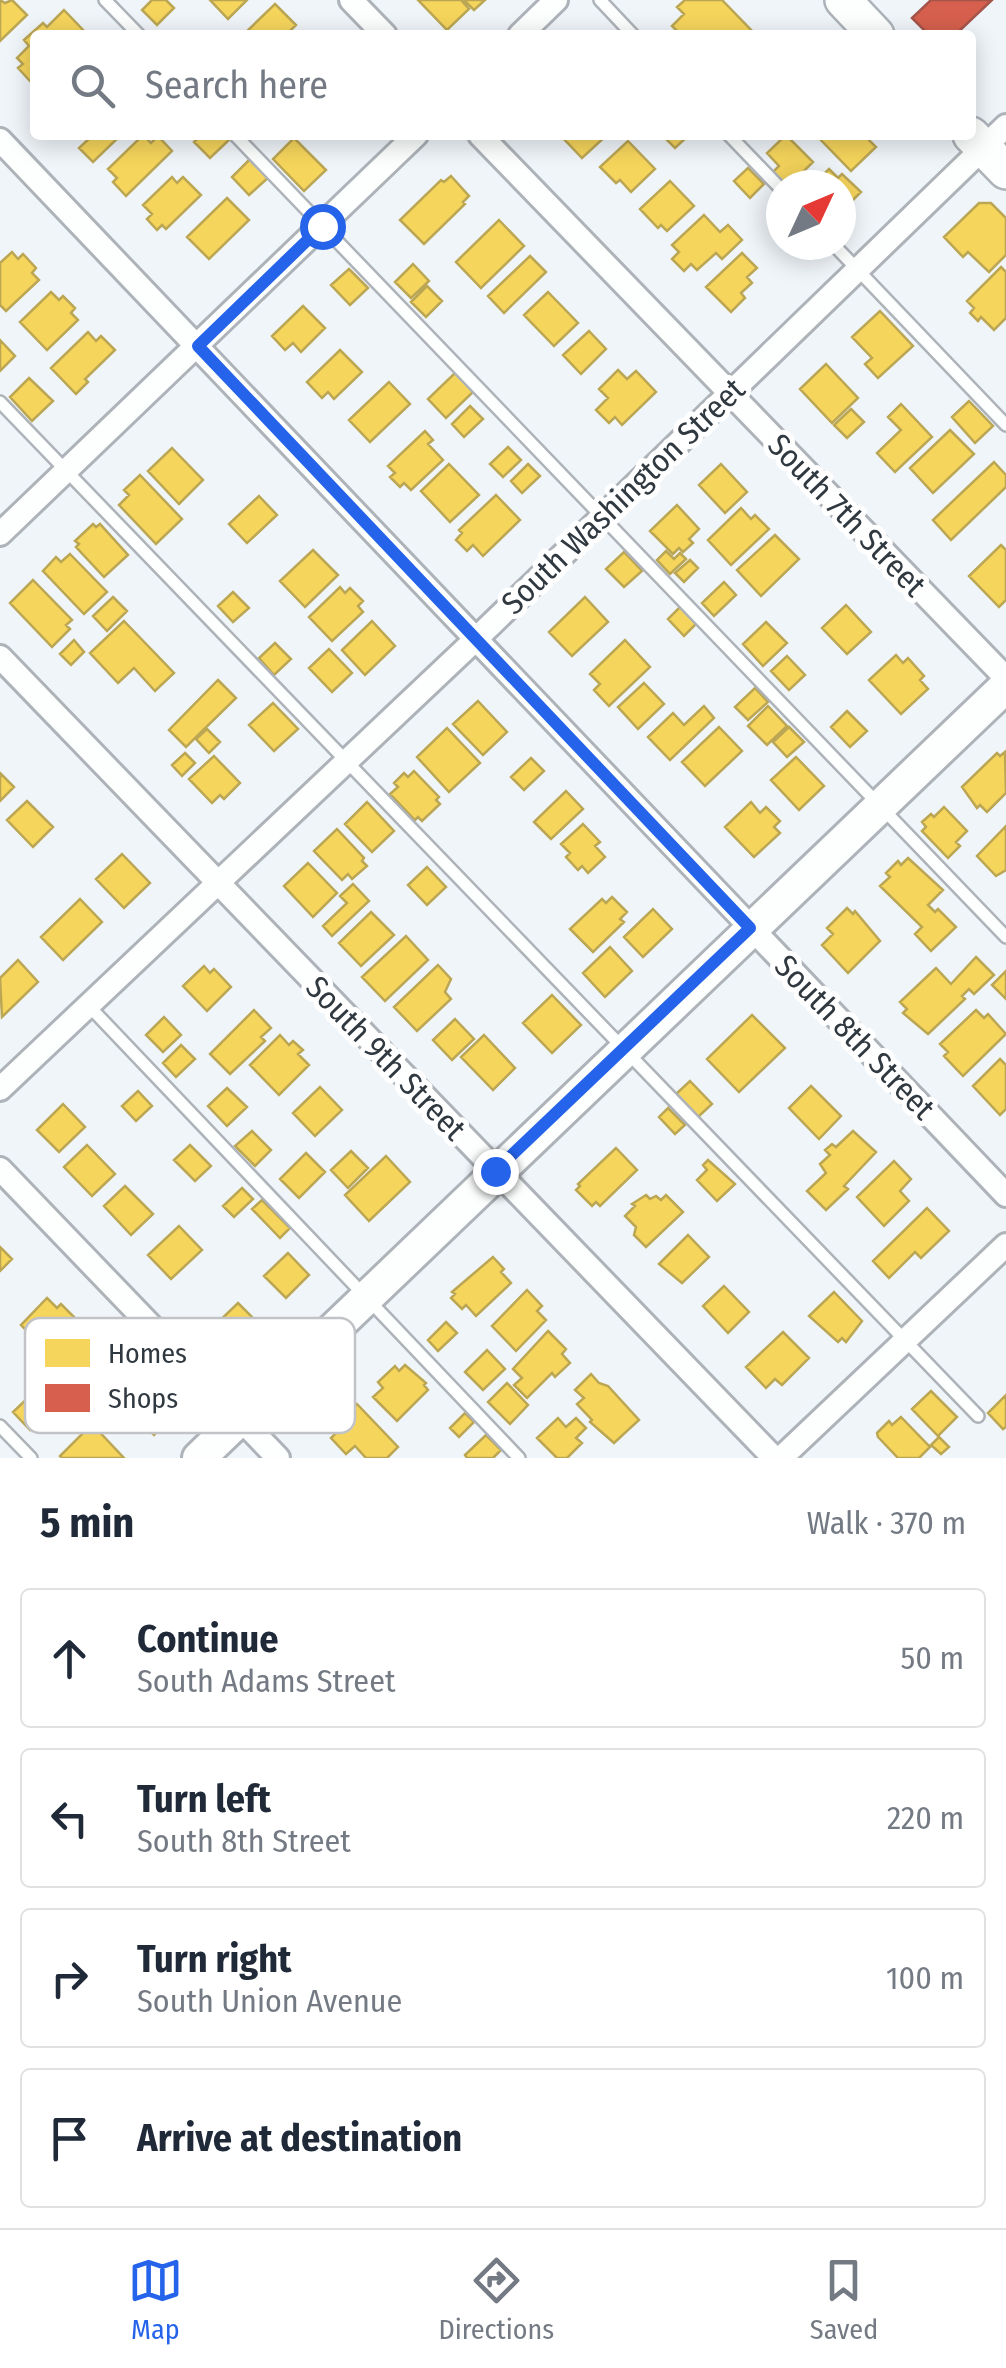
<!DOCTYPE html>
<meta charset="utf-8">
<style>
:root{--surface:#fff;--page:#f6f6f7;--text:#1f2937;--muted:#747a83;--line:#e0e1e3;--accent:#2563eb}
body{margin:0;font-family:"Fira Sans Condensed",sans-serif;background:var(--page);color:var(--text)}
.compass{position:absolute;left:766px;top:170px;width:90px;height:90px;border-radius:50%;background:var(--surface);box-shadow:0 5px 25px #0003;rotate:46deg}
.stop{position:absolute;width:30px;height:30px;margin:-22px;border:8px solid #2563eb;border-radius:50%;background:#fff}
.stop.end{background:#2563eb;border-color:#fff;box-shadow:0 2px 10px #0008}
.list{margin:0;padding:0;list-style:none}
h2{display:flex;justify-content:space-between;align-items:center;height:130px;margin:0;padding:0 40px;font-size:42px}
h2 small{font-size:32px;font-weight:400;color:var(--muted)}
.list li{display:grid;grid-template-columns:65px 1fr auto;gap:30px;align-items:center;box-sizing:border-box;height:140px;margin:0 20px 20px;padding:0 20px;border:2px solid var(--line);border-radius:10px}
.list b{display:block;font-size:38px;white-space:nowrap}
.list p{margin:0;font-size:32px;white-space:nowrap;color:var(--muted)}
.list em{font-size:32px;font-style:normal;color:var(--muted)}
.icon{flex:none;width:55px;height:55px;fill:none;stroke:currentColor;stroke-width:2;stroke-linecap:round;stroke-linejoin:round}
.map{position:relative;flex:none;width:1006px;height:1458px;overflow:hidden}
.search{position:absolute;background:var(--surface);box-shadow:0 5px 25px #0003;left:30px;right:30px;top:30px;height:110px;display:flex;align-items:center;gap:25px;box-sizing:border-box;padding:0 35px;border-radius:10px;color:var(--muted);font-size:38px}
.sheet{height:770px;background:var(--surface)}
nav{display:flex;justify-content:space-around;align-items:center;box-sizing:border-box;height:140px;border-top:2px solid var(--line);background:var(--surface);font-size:28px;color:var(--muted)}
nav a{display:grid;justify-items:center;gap:5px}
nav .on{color:var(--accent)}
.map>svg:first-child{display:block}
.homes{fill:#f6d55c;stroke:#bba654;stroke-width:2.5}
.shops{fill:#d6604d;stroke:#a45449;stroke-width:2.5}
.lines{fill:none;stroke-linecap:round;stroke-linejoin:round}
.service-casing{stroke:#adb3b9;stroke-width:16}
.minor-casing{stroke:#adb3b9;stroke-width:28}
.secondary-casing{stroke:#adb3b9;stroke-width:38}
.primary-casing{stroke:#adb3b9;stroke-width:40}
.service{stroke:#fdfefe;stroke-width:11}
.minor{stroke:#fdfefe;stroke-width:22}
.secondary{stroke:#fdfefe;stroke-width:32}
.primary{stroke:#fdfefe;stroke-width:35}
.route{stroke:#2563eb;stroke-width:12}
.labels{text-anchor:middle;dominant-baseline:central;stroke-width:10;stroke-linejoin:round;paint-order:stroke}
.street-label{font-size:32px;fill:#303840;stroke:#fff}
.key{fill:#fff;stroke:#c1c3c6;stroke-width:2.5}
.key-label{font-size:28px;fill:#303840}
</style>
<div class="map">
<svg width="1006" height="1458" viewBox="0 0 1006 1458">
<rect width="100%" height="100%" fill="#f0f5fa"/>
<path class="homes" d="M0,0L5,3L12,0L27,15L0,41Z
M152,0H166L174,8L157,25L142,10Z
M210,0H247L228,19Z
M418,0H461L469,9L447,30Z
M464,0H485L474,10Z
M685,0H722L756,35H681L672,26L684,14L677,7Z
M275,4L296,25L286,35H243Z
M64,10L87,34L35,35V76L30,81L18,68L23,64L17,58L29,46L24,40L43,23L47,27Z
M93,135H121L93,162L79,148Z
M143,135L151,143L158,136L172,151L126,196L113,182L117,178L108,169Z
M201,135H227L231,138L210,158L194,142Z
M560,135H607L582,158Z
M662,135H689L675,148Z
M786,135L813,162L790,185H784L772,173L779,166L767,153Z
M816,135H864L876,147L851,171Z
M294,138L326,170L304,191L273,159Z
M628,141L655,169L631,192L620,180L616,183L600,167Z
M251,158L269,177L249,195L232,177Z
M748,168L764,184L750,198L734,181Z
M829,169L838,178L842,174L861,192L841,212V185H813Z
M451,176L469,196L463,202L465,204L424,244L400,220L441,180L444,182Z
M172,177L177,183L183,177L201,195L166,229L162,225L157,230L147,219L152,214L143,205Z
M670,181L694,206L667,231L661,225L658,228L640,209Z
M227,198L249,220L209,259L187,237Z
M979,203H991L1006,218V255L989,272L968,252L963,257L944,237Z
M704,215L720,232L728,225L742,240L722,259L716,253L697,270L691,264L684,271L672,259L679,252L672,245Z
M499,220L524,246L481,288L456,262Z
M12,252L18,259L23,254L36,268L32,273L39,280L6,311L0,305V263Z
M742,253L757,268L747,277L752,283L741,293L745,298L731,312L706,287Z
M530,256L546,272L504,313L488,296Z
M413,264L429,281L411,298L395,282Z
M1001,267L1006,272V318L994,330L981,317L978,321L970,313L974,308L967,301Z
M349,269L368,288L350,305L331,285Z
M427,286L442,301L426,317L411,302Z
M51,292L59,300L63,296L75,308L71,313L78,320L47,350L20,322Z
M548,292L578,323L554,346L524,315Z
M303,306L325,328L301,352L293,343L285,350L272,336Z
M880,311L913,346L878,378L865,364L872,358L852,337Z
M589,331L606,349L581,374L563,355Z
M88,332L96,341L101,336L115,350L85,379L88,382L76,394L51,368Z
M0,340L15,356L0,371Z
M340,350L362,372L334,399L328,392L322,398L307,382Z
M826,364L858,398L832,423L800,389Z
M618,370L627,379L636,371L656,392L622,425L615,417L609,423L596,410L608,398L599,389Z
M455,373L473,392L446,418L428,399Z
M29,378L53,401L32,421L10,397Z
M389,382L410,404L370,442L349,420Z
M969,401L993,426L975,443L952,417Z
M901,404L932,437L895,472L877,453L901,430L888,417Z
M470,406L483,419L464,437L452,424Z
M851,409L864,422L847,438L834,425Z
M950,430L974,454L933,493L910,468Z
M425,431L433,440L428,444L443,460L411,490L404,483L400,487L390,477L395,473L388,466Z
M508,447L521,460L503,477L490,464Z
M172,448L203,480L179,504L148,471Z
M994,462L1006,475V487L951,540L933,520Z
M449,464L479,495L450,522L421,491Z
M528,464L540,476L522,493L511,481Z
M721,464L747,492L725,513L699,485Z
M140,475L182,519L156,544L119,505L129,495L124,490Z
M496,495L520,520L483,556L473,545L467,551L456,540L462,533L459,530Z
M259,496L277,515L247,543L229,524Z
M677,505L699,529L689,539L693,543L683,552L679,548L673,554L650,531Z
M741,508L751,519L755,515L769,529L731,565L708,540Z
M93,524L96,527L100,524L128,555L104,577L76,547L79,544L75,541Z
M775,535L799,559L761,596L737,570Z
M1001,545L1006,550V600L999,607L969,576Z
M313,550L338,575L305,607L280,581Z
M666,551L674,559L680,553L686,559L670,574L657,560Z
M624,552L642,571L624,587L606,569Z
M70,554L107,592L84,614L43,571L56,557L61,562Z
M690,560L698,568L684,582L675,573Z
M33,580L72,620L66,625L70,629L52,647L10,603Z
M724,582L736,595L714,616L702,603Z
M340,587L345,593L350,588L363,601L358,606L363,612L332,641L309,617Z
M233,592L249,608L233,622L218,606Z
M113,597L127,611L107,631L93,616Z
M585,597L608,622L572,656L549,632Z
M846,605L871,632L847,654L822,628Z
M680,607L696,624L684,636L668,619Z
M124,621L174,673L155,691L134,668L118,683L90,653Z
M372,621L395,646L365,675L342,650Z
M766,622L787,643L763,666L743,644Z
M74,640L84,652L71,665L60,654Z
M625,640L650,667L609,706L594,690L600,684L590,674Z
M275,643L291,659L274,675L259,658Z
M329,649L352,673L332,692L309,668Z
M896,655L903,663L908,658L924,676L920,680L928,689L901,714L869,680Z
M787,656L805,675L789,690L771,671Z
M218,680L236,698L186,747L169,730Z
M644,683L664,704L638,729L618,707Z
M755,688L768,702L748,720L735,707Z
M478,701L507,732L483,755L453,724Z
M273,703L298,729L274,751L249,725Z
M704,706L714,718L670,760L648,737L673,713L684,725Z
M768,706L787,726L767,745L748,726Z
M847,711L867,731L850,747L831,727Z
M719,727L742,751L705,786L682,762Z
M789,727L804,742L787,757L773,742Z
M447,728L480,763L449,792L417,757Z
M207,729L220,742L209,753L196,739Z
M1005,752L1006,793L987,812L980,805L977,808L962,787L997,753L1000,756Z
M185,753L195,763L182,776L172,765Z
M214,756L240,783L224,799L220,795L212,803L189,779Z
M796,757L824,786L799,810L771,780Z
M531,758L544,771L524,790L511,777Z
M414,771L439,797L436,800L440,804L422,821L418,817L415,820L390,794L398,787L394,783L404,773L408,777Z
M0,773L14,787L0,801Z
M566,791L583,809L551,839L534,822Z
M27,801L53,827L33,847L7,820Z
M367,802L394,831L372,852L345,824Z
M751,802L760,813L766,807L780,821L774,827L780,833L754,857L725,827Z
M944,807L967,831L956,842L960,846L948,858L922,831L926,827L922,822L931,814L934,817Z
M583,824L600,842L595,846L605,857L588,873L582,866L578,870L566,857L570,853L561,844Z
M1006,826V870L996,876L977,856Z
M337,829L364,858L362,861L367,866L352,879L348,874L342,880L314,851Z
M122,854L150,883L124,908L96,879Z
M908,858L943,890L928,905L935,912L938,909L956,927L931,951L915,934L922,927L880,886L890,877L886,873L898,861L901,865Z
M308,863L337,893L313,917L284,886Z
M427,867L446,887L427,905L408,885Z
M353,884L369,901L332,936L323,926L347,903L340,896Z
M612,897L627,912L620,919L624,922L593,952L570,929L602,899L606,903Z
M80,899L102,922L63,960L41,937Z
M847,908L853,914L855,911L880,941L848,973L822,945L833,934L827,928Z
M653,909L672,929L643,957L624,937Z
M371,912L394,935L361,966L339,943Z
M406,936L428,960L385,1001L362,977Z
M610,947L632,971L605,997L583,973Z
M976,957L994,975L974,994L969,989L962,996L965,999L928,1034L903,1013L907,1009L900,1002L936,968L951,984Z
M18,960L38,982L2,1017L0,978Z
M438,965L451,979L445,992L451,999L417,1031L394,1007Z
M204,966L210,973L214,969L231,987L207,1011L183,986Z
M1006,971V999L992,985Z
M552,995L581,1025L552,1053L523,1023Z
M254,1010L271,1028L261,1037L265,1041L230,1074L210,1054Z
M976,1010L984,1018L988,1014L1006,1034L963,1076L944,1056L948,1052L940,1044Z
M752,1015L785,1048L739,1092L707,1059Z
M164,1017L181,1035L163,1052L146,1035Z
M455,1019L474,1039L452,1060L433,1040Z
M280,1035L289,1045L293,1041L303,1050L298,1054L309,1065L279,1095L250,1065Z
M484,1035L515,1068L493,1090L461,1057Z
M181,1045L195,1059L176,1077L163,1063Z
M1000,1059L1006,1065V1109L1000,1115L973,1086Z
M690,1081L712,1104L698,1117L676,1094Z
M811,1086L841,1116L819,1139L789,1108Z
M320,1087L342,1110L315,1136L293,1113Z
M227,1088L247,1107L227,1126L208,1106Z
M138,1091L152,1106L136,1121L122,1106Z
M63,1104L85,1127L59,1152L37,1130Z
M668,1108L685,1125L675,1134L659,1117Z
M252,1131L271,1150L255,1166L235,1146Z
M853,1131L876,1152L844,1186L848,1189L826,1210L807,1191L826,1173L820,1164L830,1155L825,1150L832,1144L836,1147Z
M87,1145L115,1174L92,1196L64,1167Z
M190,1145L211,1166L195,1181L174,1160Z
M616,1148L637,1170L600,1206L596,1202L592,1206L576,1190L580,1186L578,1184Z
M351,1151L368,1168L348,1188L331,1170Z
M306,1153L325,1172L299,1198L280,1179Z
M386,1156L410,1182L369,1221L345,1195Z
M708,1160L735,1184L717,1201L697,1180L707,1170L703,1165Z
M894,1161L911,1179L900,1191L909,1201L884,1226L857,1197Z
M125,1186L153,1214L131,1235L104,1206Z
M242,1188L253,1199L234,1217L223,1206Z
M646,1195L650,1199L656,1196L661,1200L666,1195L683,1212L646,1247L634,1235L636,1227L625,1216L635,1206L632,1204Z
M262,1200L290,1228L280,1238L252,1209Z
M927,1208L949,1231L921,1258L915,1252L889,1278L873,1261Z
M179,1226L202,1250L171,1279L148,1255Z
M688,1235L709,1257L682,1283L659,1264Z
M0,1247L12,1259L0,1271Z
M288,1253L309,1275L286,1298L264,1276Z
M493,1257L504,1269L501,1272L511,1283L476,1316L466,1305L462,1309L451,1298L455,1294L452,1292Z
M724,1286L749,1312L728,1333L703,1306Z
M527,1290L542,1306L537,1311L546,1320L516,1351L492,1326Z
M834,1292L862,1321L846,1342L842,1338L838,1342L809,1316Z
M47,1298L57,1308L61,1304L78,1321L47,1352L21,1325Z
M238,1303L259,1324L233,1349L212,1328Z
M446,1322L457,1333L438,1351L428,1340Z
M548,1331L566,1349L562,1354L570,1363L555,1377L552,1373L527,1398L514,1385L522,1378L513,1369Z
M783,1332L809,1358L782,1385L775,1379L766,1388L746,1367Z
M101,1348L130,1378L139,1369L167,1399L161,1405L173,1416L154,1435L142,1423L139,1426L110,1397L126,1381L115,1370L99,1386L81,1367Z
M487,1350L505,1369L483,1390L465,1372Z
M405,1365L426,1383L424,1385L428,1390L397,1421L373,1397L383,1388L378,1382L395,1366L399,1371Z
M591,1374L599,1383L608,1386L639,1420L614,1443L590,1422L592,1420L577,1404L584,1398L575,1390Z
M507,1383L528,1405L510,1424L488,1402Z
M931,1391L957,1417L938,1436L912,1409Z
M33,1393L50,1411L30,1430L13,1412Z
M1006,1395V1427L1003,1429L988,1413Z
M357,1404L398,1447L387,1458H366L355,1446L346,1454L331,1438L343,1426L339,1421Z
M465,1413L474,1422L459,1437L450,1428Z
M901,1417L930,1447L919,1458H898L878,1437L877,1433L889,1421L892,1425Z
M558,1418L566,1427L576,1418L586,1428L576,1438L582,1443L567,1458H557L537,1438Z
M92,1424L124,1458H62L60,1456Z
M486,1435L501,1450L493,1458H467L465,1455Z
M939,1437L949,1447L941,1454L931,1445Z"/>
<path class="shops" d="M931,0H992L955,35H929L912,18Z"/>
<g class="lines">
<defs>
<path id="service" d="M105,0L139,35
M600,0L633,35
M235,135L1006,937
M729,135L781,189
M834,245L1006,425
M0,402L978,1416
M88,1005L519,1458
M0,1426L31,1458"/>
<path id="minor" d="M351,0L385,35
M520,35L556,0
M480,135L1006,678
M0,140L1006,1195
M0,534L416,135
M0,657L774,1458
M0,1089L476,639L1006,126
M0,1169L278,1458
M781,1458L1006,1245"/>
<path id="secondary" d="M199,1458L1006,686"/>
<path id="primary" d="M843,0L876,35
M971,135L1006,171"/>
</defs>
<use href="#service" class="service-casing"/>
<use href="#minor" class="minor-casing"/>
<use href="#secondary" class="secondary-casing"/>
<use href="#primary" class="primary-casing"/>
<use href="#service" class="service"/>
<use href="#minor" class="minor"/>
<use href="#secondary" class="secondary"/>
<use href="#primary" class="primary"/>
</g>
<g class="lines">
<path class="route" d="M322,226L198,346L750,928L495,1171"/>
</g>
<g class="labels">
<g class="street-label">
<text transform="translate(623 496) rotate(-44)">South Washington Street</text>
<text transform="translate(847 515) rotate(46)">South 7th Street</text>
<text transform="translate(855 1037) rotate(46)">South 8th Street</text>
<text transform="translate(386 1058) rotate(46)">South 9th Street</text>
</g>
</g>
<rect x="25" y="1318" width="330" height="115" rx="15" class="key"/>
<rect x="45" y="1339" width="45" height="28" fill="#f6d55c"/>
<rect x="45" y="1384" width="45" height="28" fill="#d6604d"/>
<g class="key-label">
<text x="108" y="1363">Homes</text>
<text x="108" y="1408">Shops</text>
</g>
</svg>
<svg class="compass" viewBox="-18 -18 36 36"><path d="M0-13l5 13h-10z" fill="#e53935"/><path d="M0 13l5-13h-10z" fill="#747a83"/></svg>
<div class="stop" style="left:322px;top:226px"></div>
<div class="stop end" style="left:495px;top:1171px"></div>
<div class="search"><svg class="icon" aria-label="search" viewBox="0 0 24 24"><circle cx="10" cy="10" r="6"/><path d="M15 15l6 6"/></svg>Search here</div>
</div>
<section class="sheet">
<h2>5 min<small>Walk · 370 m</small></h2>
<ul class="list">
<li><svg class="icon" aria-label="ahead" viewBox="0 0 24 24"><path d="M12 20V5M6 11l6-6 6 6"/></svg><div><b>Continue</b><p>South Adams Street</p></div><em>50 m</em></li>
<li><svg class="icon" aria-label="left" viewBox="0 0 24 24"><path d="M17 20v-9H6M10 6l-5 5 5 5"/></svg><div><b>Turn left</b><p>South 8th Street</p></div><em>220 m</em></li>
<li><svg class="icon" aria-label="right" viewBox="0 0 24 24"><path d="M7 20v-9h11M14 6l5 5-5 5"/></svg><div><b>Turn right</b><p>South Union Avenue</p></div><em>100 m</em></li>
<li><svg class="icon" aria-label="arrive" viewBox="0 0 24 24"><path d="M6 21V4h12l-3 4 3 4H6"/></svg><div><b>Arrive at destination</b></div></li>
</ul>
</section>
<nav>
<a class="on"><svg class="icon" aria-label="map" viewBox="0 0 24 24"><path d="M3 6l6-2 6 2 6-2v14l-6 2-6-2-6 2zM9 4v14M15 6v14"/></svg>Map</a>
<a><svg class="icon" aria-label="directions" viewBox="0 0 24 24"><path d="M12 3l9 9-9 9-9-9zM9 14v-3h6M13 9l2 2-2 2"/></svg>Directions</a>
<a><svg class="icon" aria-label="saved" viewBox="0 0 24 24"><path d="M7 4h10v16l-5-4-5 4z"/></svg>Saved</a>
</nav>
